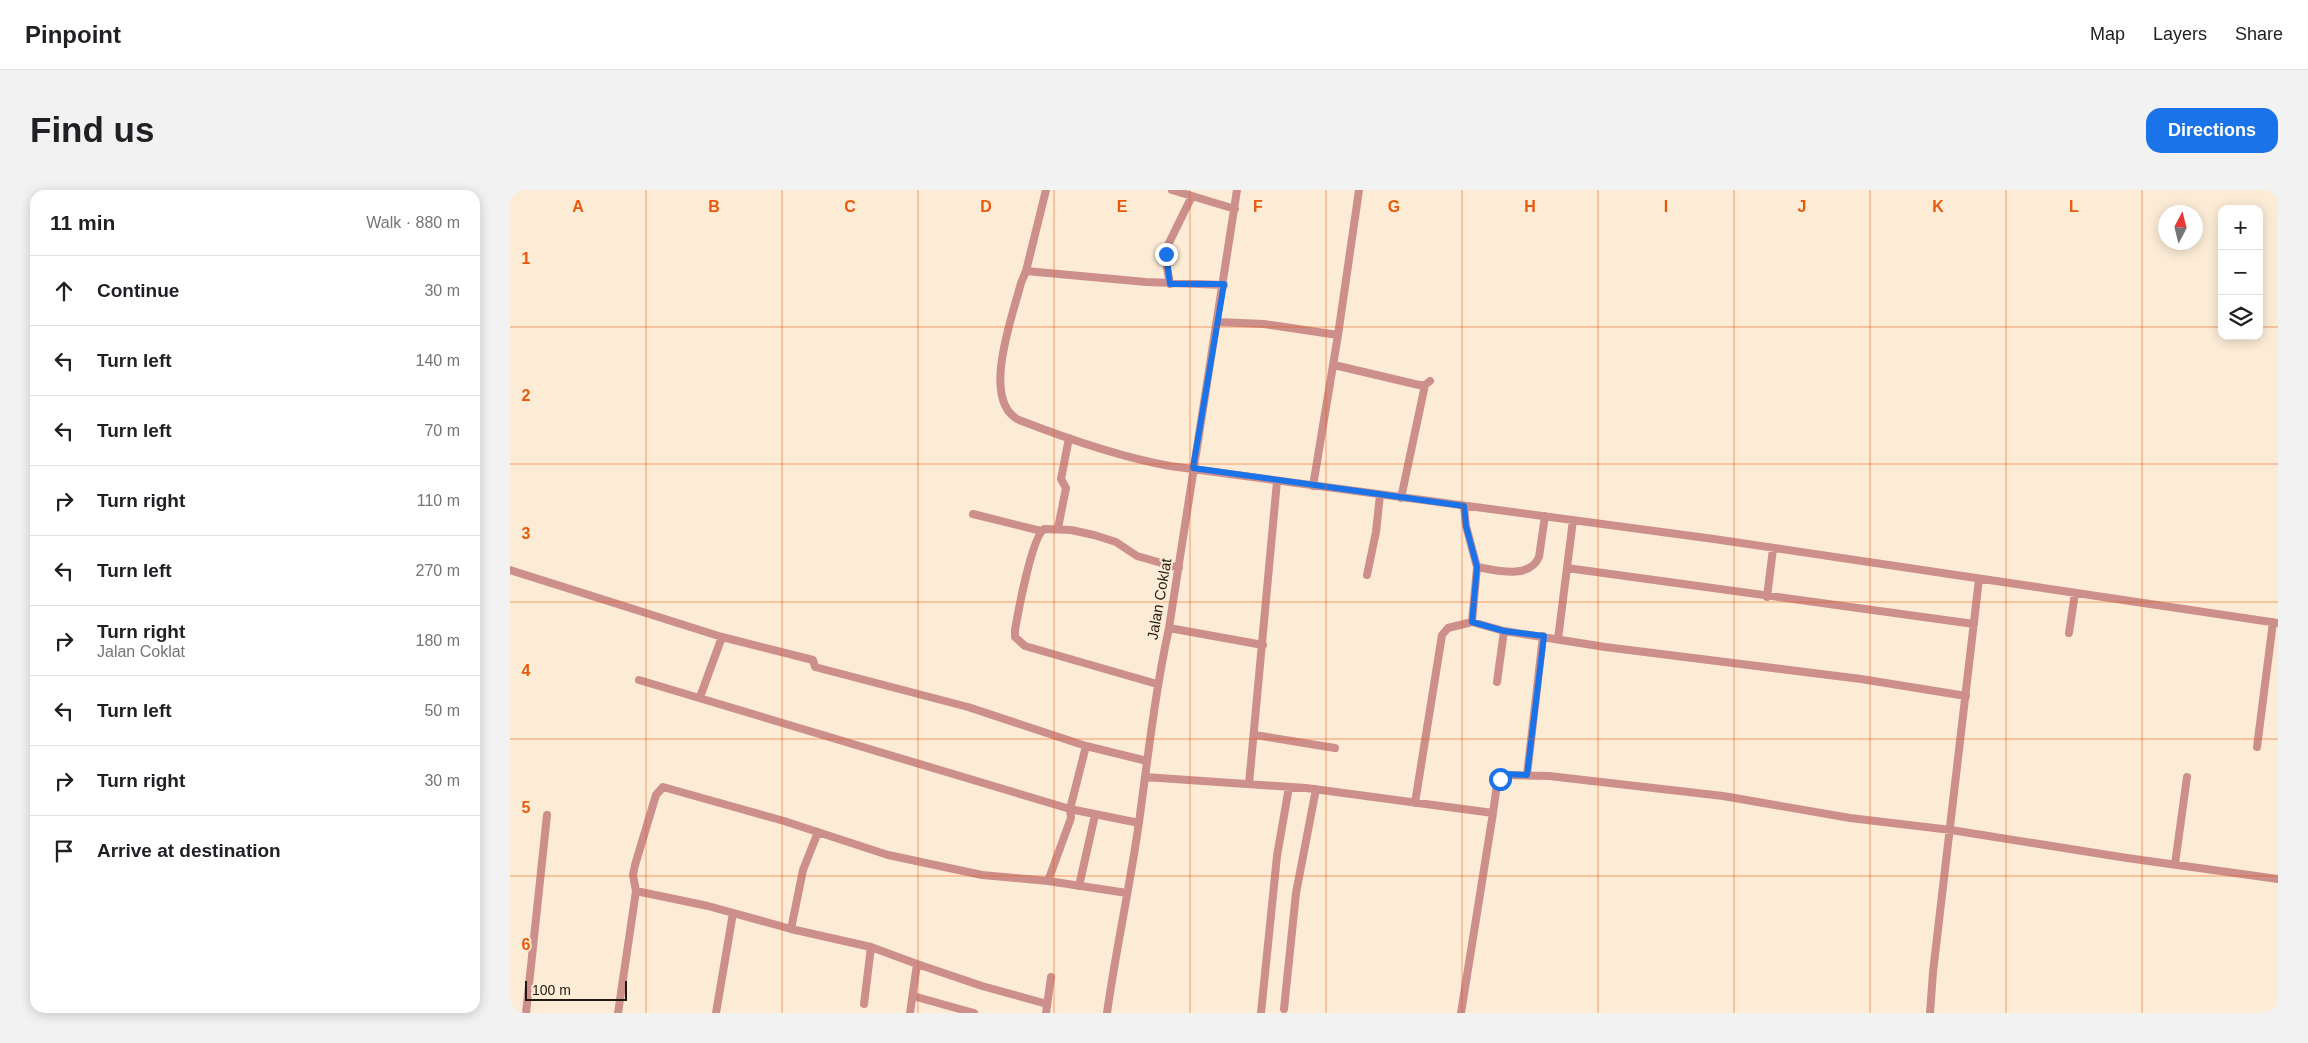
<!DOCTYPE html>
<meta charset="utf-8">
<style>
:root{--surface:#fff;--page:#f2f2f2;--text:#202124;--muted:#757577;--line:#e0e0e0;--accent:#1a73e8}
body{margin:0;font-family:Helvetica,sans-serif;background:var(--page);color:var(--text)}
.controls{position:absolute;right:15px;top:15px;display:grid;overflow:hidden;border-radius:10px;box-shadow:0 2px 12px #0003}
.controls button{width:45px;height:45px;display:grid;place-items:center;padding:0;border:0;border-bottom:1px solid var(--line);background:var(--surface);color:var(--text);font:25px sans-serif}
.compass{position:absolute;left:1648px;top:15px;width:45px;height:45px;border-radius:50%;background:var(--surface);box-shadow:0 2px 12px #0003;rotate:7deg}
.scale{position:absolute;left:15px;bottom:12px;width:102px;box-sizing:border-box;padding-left:5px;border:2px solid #20190f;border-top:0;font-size:14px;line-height:18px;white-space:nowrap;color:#20190f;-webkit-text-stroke:4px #fcecd6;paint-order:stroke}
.stop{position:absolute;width:15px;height:15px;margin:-11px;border:4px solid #1a73e8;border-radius:50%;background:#fff}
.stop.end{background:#1a73e8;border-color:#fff;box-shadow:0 1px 5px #0008}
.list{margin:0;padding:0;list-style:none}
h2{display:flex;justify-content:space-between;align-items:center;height:65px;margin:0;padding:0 20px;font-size:21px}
h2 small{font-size:16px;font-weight:400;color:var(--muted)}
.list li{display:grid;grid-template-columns:32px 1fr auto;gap:15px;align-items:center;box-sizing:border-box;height:70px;padding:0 20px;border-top:1px solid var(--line)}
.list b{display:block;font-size:19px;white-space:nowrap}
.list p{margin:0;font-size:16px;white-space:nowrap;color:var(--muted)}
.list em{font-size:16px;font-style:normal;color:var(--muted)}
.icon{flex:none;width:28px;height:28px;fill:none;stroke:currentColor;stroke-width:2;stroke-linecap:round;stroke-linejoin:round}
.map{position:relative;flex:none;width:1768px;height:823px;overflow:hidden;border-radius:15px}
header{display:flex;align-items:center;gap:30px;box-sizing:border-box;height:70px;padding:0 25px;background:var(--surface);border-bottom:1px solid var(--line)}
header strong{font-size:24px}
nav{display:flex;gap:28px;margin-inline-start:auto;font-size:18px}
.intro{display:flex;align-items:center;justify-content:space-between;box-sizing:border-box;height:120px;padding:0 30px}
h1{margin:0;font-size:35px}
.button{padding:12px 22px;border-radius:15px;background:var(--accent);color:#fff;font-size:18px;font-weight:700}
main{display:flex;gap:30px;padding:0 30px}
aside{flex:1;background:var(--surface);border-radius:15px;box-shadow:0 2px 12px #0003}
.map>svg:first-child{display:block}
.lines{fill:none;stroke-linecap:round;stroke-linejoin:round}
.minor{stroke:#cd8f8c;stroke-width:8}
.route{stroke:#1a73e8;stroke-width:6}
.grid{fill:none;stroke:#e8590c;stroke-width:1;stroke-opacity:0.55}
.labels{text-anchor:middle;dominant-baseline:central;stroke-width:4;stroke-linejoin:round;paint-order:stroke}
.street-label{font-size:15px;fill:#20190f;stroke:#fcecd6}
.grid-label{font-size:16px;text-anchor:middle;font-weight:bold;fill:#e8590c;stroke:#fcecd6;stroke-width:4;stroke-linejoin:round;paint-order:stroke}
</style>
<header>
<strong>Pinpoint</strong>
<nav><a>Map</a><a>Layers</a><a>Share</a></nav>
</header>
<div class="intro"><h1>Find us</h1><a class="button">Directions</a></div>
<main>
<aside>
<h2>11 min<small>Walk · 880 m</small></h2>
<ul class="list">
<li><svg class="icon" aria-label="ahead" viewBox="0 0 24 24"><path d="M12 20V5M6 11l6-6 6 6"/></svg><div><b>Continue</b></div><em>30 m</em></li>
<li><svg class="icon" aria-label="left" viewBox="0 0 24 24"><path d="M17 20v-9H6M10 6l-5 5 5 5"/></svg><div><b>Turn left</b></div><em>140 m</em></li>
<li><svg class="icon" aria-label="left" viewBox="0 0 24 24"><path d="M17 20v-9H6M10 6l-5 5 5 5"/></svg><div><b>Turn left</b></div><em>70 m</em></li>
<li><svg class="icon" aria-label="right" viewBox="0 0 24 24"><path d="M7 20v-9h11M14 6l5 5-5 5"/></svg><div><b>Turn right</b></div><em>110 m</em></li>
<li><svg class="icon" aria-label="left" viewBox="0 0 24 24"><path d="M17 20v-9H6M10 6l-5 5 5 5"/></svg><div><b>Turn left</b></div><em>270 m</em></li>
<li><svg class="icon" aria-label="right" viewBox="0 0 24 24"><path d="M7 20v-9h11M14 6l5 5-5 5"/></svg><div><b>Turn right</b><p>Jalan Coklat</p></div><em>180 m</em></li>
<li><svg class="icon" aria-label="left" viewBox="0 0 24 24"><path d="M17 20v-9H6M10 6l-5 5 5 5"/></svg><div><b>Turn left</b></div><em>50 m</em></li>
<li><svg class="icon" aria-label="right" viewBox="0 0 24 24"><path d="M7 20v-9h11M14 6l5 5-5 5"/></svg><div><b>Turn right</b></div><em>30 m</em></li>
<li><svg class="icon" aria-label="arrive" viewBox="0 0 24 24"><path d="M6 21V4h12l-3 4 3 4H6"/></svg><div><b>Arrive at destination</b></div></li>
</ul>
</aside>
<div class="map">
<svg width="1768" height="823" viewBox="0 0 1768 823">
<rect width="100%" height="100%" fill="#fcecd6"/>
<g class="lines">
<path class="minor" d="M536,0L516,81L636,92L714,95
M662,0L725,19
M516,81L511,93C503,125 470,211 509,230C558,249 609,267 660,276L1204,349L1768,433
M660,94L656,72L657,57L682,6
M708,132L754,134L828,145L803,296
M828,145L849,0
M824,175L909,195H915L920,191
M891,308L915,195
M954,316L956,336L967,377L962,432
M463,324L531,341
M548,338L556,298L551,289L559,248
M967,377C986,380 1019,390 1029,367L1035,326
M1057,378L1464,434
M0,380L212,447L303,470L305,477L458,517L576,556L637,571
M857,385L866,342L870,305
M1257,407L1263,359
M659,438L753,455
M1559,443L1565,403
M1048,449L1063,330
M129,490L560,619L629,633
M987,492L994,441
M647,494L515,456L505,447V440C508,422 522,347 534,339L561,340L584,345L606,352L627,366L669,378
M190,507L212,447
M745,545L825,558
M1747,557L1763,432
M1017,585L1033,446
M635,587L796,598L983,623L987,594L992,585L1039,586L1213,606L1340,628L1441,640L1617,668L1768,689
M739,594L767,291
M905,613L932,445L938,438L962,432L994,441L1095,457L1351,489L1456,506
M1665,674L1677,587
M538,691L561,628L560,619L576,556
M569,696L585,625
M126,701L123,685L125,675L146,605L153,597L274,631L378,665L472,685L538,691L617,703
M281,739L293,680L308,642
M407,774L472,796L537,814
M403,806L464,823
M354,814L361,757
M774,819L786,703L806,599
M16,823L37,625
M108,823L126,701L198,716L281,739L361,757L407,774L400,823
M206,823L223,723
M536,823L541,787
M597,823C606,759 620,696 629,632C638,567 645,502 659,438L727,0
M751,823L767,666L779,597
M951,823L983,623
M1420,823L1423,782L1469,389"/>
</g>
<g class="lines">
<path class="route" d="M656,64L660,94H714L683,278L954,316L956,336L967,377L962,432L994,441L1034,446L1017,585L996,584L990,589"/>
</g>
<path class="grid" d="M136,0V823M272,0V823M408,0V823M544,0V823M680,0V823M816,0V823M952,0V823M1088,0V823M1224,0V823M1360,0V823M1496,0V823M1632,0V823M0,137H1712M1749,137H1768M0,274H1768M0,412H1768M0,549H1768M0,686H1768"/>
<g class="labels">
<g class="street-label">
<text transform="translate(649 409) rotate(-80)">Jalan Coklat</text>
</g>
</g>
<g class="grid-label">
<text x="68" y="22">A</text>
<text x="204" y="22">B</text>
<text x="340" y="22">C</text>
<text x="476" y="22">D</text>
<text x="612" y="22">E</text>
<text x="748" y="22">F</text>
<text x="884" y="22">G</text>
<text x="1020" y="22">H</text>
<text x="1156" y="22">I</text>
<text x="1292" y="22">J</text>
<text x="1428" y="22">K</text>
<text x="1564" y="22">L</text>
<text x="16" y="74">1</text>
<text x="16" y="211">2</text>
<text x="16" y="349">3</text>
<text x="16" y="486">4</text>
<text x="16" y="623">5</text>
<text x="16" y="760">6</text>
</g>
</svg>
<div class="controls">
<button>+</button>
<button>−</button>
<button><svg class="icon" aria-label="layers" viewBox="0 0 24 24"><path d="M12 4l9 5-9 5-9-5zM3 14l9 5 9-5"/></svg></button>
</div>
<svg class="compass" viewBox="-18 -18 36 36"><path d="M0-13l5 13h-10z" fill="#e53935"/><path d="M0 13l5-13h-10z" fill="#757577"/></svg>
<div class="scale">100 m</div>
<div class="stop" style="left:990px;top:589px"></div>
<div class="stop end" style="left:656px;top:64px"></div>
</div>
</main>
